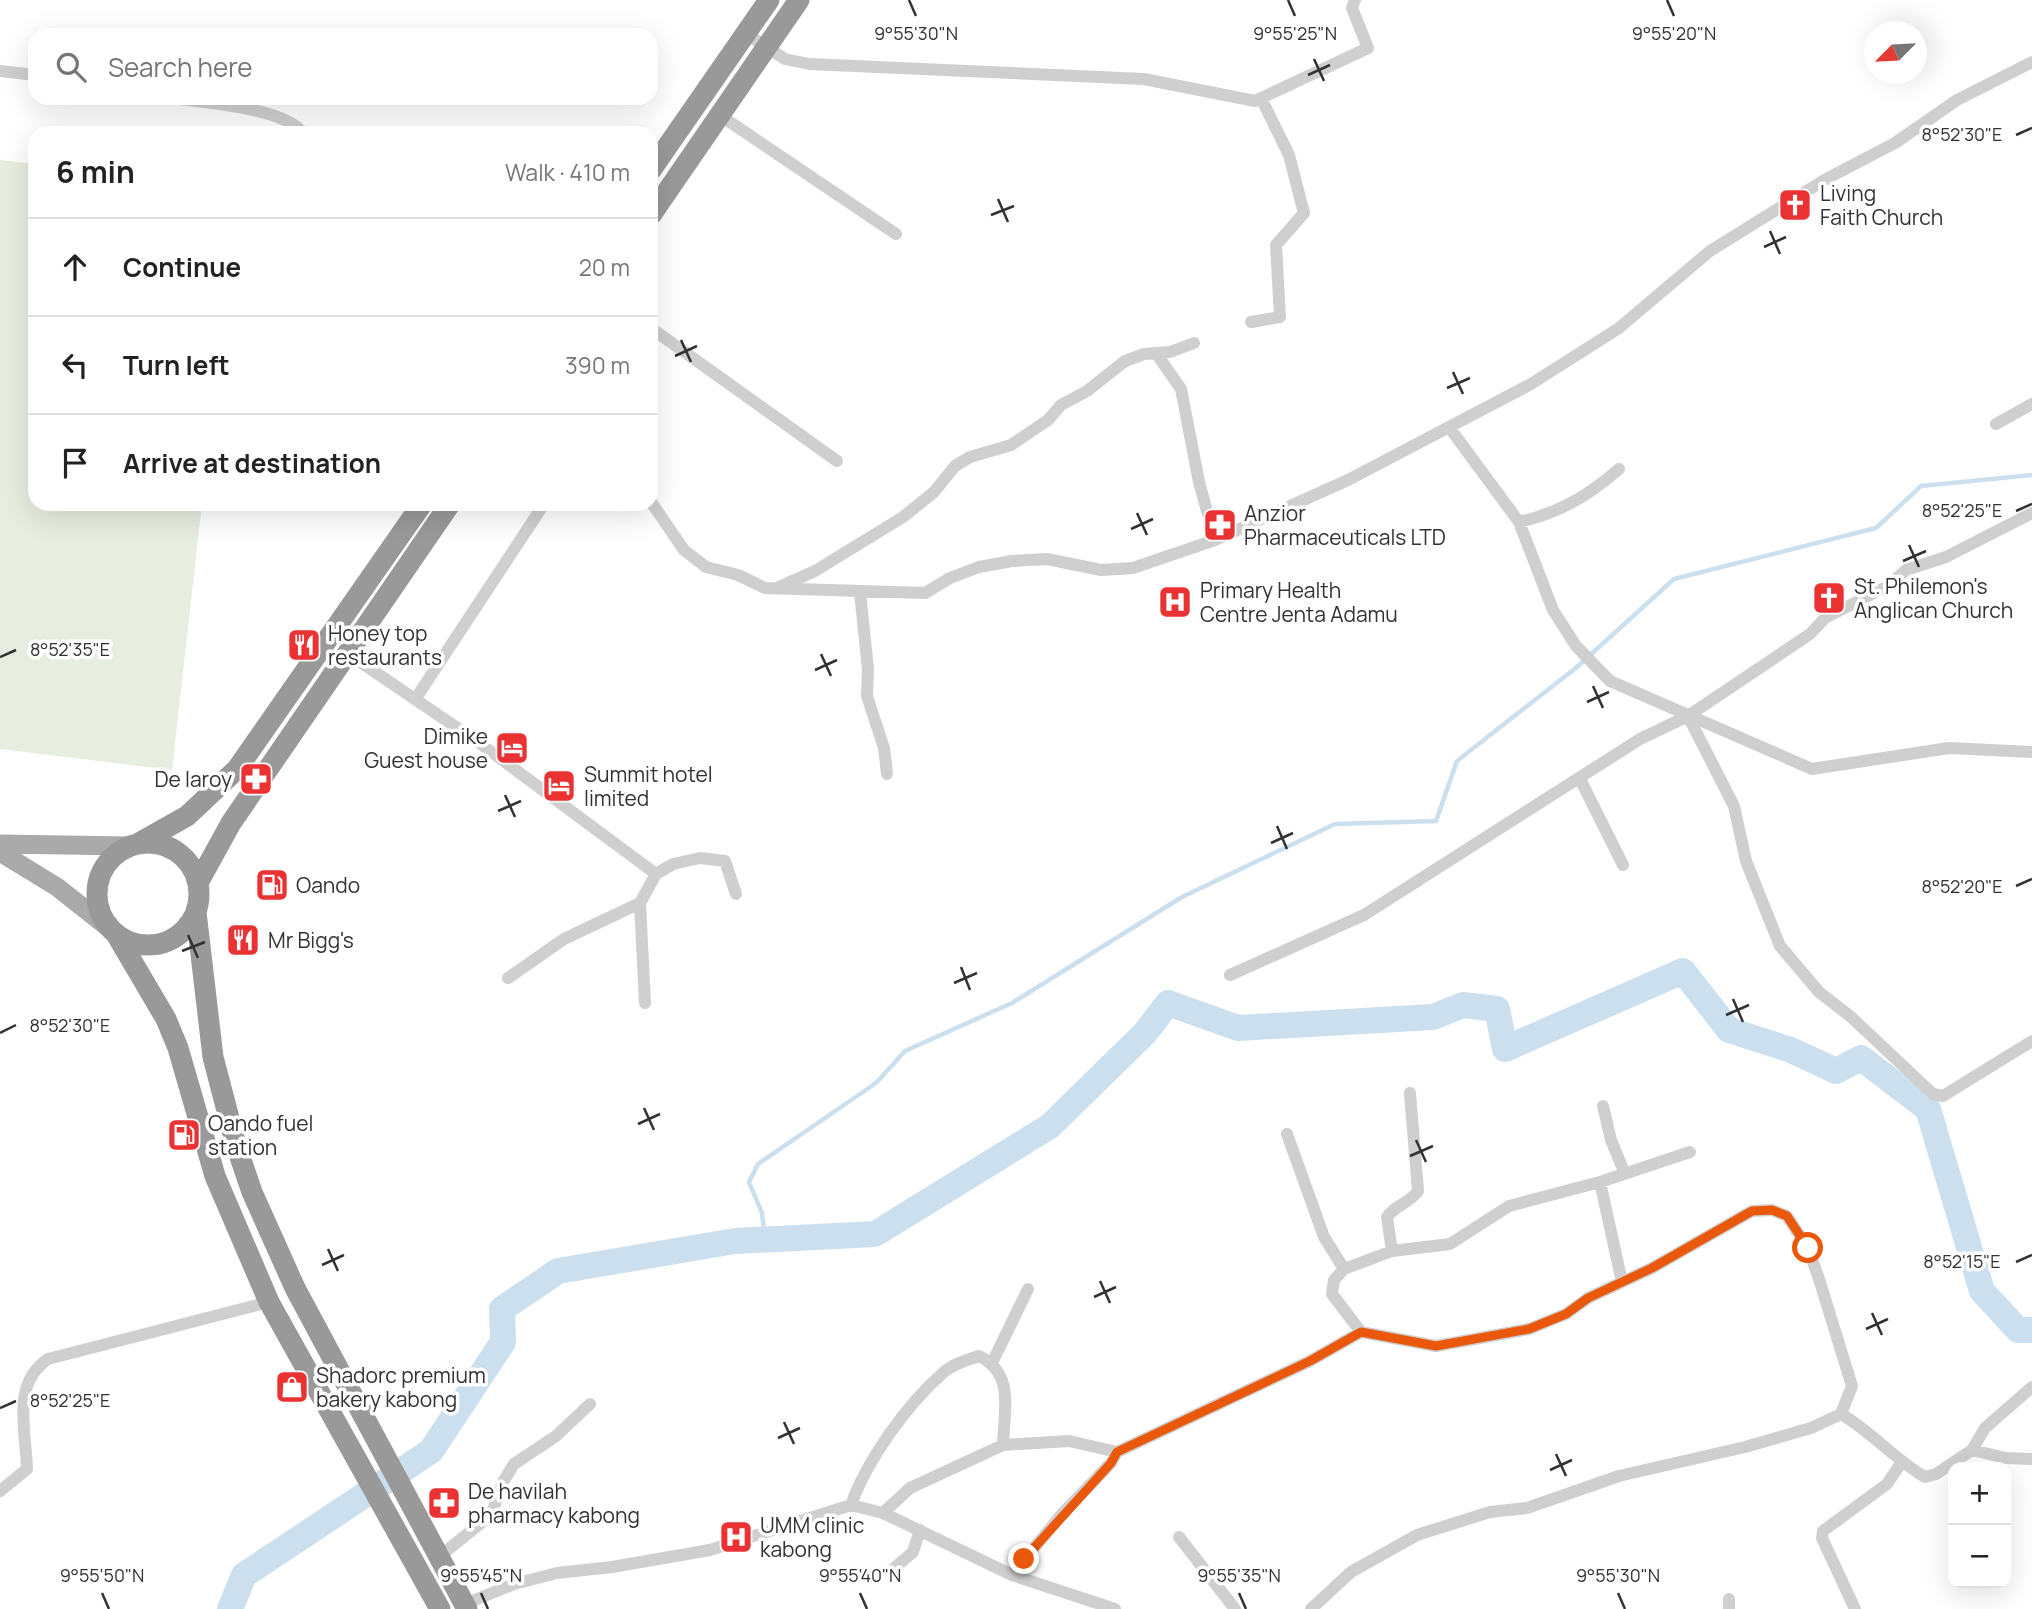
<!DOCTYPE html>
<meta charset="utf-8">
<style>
:root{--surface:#fff;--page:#f2f2f2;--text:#222;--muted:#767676;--line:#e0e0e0}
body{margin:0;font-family:Manrope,sans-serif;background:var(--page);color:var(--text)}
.controls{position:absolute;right:21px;bottom:21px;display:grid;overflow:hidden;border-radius:14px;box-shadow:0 7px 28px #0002}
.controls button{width:63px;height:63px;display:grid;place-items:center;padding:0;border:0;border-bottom:2px solid var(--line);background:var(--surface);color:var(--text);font:35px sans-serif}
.compass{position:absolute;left:1864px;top:21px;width:63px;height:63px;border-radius:50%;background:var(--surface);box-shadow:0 7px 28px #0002;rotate:246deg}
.stop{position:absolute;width:21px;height:21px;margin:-16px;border:5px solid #ea580c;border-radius:50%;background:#fff}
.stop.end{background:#ea580c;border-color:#fff;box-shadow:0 2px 7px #0008}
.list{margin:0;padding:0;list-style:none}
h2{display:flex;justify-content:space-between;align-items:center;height:91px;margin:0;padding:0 28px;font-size:30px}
h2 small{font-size:23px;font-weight:400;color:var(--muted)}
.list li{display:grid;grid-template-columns:46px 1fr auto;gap:21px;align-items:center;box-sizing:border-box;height:98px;padding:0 28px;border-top:2px solid var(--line)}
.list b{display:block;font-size:26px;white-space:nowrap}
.list em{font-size:23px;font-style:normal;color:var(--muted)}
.icon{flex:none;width:38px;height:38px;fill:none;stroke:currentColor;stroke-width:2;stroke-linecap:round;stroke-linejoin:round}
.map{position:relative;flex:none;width:2032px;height:1609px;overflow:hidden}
.search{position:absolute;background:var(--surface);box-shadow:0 7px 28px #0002;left:28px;top:28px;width:630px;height:77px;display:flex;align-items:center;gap:18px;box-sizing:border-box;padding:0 24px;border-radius:21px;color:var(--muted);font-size:26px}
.panel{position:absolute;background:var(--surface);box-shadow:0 7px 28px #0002;left:28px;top:126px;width:630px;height:385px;border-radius:21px}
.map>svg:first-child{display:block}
.green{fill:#e7eee0}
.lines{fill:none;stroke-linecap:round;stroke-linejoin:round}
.stream{stroke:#ccdfee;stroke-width:4.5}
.river{stroke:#ccdfee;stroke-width:26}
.street{stroke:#cfcfcf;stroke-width:12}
.primary{stroke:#aaa;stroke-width:19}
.highway{stroke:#999;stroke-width:21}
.route{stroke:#ea580c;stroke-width:9}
.ticks{fill:none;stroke:#323232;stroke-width:2.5}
.labels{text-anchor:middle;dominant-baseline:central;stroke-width:7;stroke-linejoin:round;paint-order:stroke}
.poi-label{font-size:21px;fill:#323232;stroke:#fff;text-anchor:start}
.ticks-label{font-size:18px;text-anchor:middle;fill:#323232;stroke:#fff;stroke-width:7;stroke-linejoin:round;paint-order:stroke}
</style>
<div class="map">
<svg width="2032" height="1609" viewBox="0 0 2032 1609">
<rect width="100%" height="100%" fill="#fff"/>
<path class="green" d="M0,160L35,164V504H202L172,770L0,749Z"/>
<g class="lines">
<path class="stream" d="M765,1240L762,1213L749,1182L758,1164L876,1083L905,1051L1012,1003L1182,897L1335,824L1436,821L1457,761L1577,667L1674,579L1876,528L1921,486L2032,475"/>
<path class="river" d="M230,1609L244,1575L431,1451L503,1342L502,1309L558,1271L735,1241L875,1234L1050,1126L1145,1033L1168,1003L1238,1028L1433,1017L1463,1005L1497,1009L1505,1049L1683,971L1729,1030L1791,1050L1836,1071L1861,1058L1928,1109L1982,1291L2018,1330H2032"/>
<path class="street" d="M745,33L785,59L809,64L1144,79L1255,101L1368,48L1352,8L1355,0
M0,71L35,75
M174,98C205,103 284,108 303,133
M721,116L896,234
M1251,322L1280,317L1276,245L1304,213L1289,155L1261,98
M651,328L837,461
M1156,353L1181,389L1199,482L1207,511L1219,538
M1996,424L2032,404
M1449,427L1519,522L1553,610L1576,646L1610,681L1812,769L1949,748L2032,752
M651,502L684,550L706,567L738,575L765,588L925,593L950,578L979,567L1012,561L1047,559L1101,570L1133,568L1215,540L1348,480L1531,384L1619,328L1710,251L1826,179L1895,143L1957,100L2032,62
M1519,522C1559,513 1588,496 1619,469
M779,587L815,571L903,517L934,492L955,466L970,457L1011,445L1048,420L1061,405L1087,391L1125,361L1144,354L1170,352L1194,343
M860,593L868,669L867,696L884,748L887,774
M347,653L478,742L656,874
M416,698L544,504
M1688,716L1734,806L1746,861L1780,946L1819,992L1851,1017L1933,1094L1943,1096L2032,1041
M1580,779L1623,865
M640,903L645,1003
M1230,975L1364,915L1640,739L1688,716L1810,634L1825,618L1888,586L1906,570L1946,557L2032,513
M508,978L564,939L640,903L656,874L673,864L700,858L725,861L736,894
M1603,1106L1611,1140L1625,1174
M1287,1134L1324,1237L1344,1269
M1600,1182L1622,1282
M1392,1251L1387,1217C1395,1205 1410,1203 1418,1191L1410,1093
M1361,1332L1332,1294L1334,1280L1344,1269L1392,1251L1450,1244L1509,1206L1600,1182L1690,1152
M992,1363L1028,1289
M1972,1450L1985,1428L2032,1387
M0,1491L27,1469C26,1430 11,1384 48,1359L269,1302
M851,1505C867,1460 907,1404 944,1372C953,1364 967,1360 979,1356C1015,1373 1004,1411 1003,1445
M883,1513L910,1488L1003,1445L1069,1441L1117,1452
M1179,1537L1235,1609
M440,1556L491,1515L503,1482L514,1464L556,1436L590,1404
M891,1571L913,1552L920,1530
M1012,1575L1062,1514L1111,1463L1117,1452L1310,1361L1361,1332L1436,1346L1529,1329L1566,1314L1588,1298L1652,1268L1752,1211L1772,1210L1787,1216L1808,1248L1819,1279L1852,1386L1841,1414
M465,1604L514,1584L557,1573L612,1567L710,1550L851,1505L883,1513L1012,1575L1115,1609
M1311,1609L1351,1572L1417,1535L1490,1512L1527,1508L1619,1476L1745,1447L1811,1428L1841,1414C1872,1432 1894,1459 1925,1477L1936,1474L1972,1450L2006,1458L2032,1459
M1729,1609V1599
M1855,1609L1822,1538L1823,1531L1887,1484L1901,1463"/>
<path class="primary" d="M0,844L130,846
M0,852L57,887L109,928"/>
<path class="highway" d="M651,170L769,0
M651,215L799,0
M97 894a51 51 0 1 1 102 0a51 51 0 1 1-102 0Z
M139,843L187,816L237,769L422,504
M198,883L231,823L450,504
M196,912L213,1057L236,1145L252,1192L295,1288L467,1609
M116,934L166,1019L178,1048L215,1176L269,1302L440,1609"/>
</g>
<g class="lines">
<path class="route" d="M1024,1559L1111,1463L1117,1452L1310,1361L1361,1332L1436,1346L1529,1329L1566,1314L1588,1298L1652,1268L1752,1211L1772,1210L1787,1216L1808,1248"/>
</g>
<path class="ticks" d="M909,0L916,16M1288,0L1295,16M1667,0L1674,16M1314,59L1324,81M1308,75L1330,65M2016,135L2032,128M998,199L1008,222M991,215L1014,206M1770,231L1780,254M1764,247L1786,237M681,340L691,362M675,356L697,346M1453,372L1463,394M1447,388L1470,378M2016,511L2032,504M1137,513L1147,535M1131,529L1153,519M1909,545L1919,567M1903,561L1926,551M821,654L831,676M0,657L16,650M815,670L837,660M1593,686L1603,708M1587,702L1609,692M505,795L515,817M498,811L521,801M1277,826L1287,849M1271,843L1293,833M2016,886L2032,879M188,935L198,958M182,951L205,942M961,967L970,990M954,983L977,973M1733,999L1743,1022M1726,1015L1749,1005M0,1033L16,1025M644,1108L654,1130M638,1124L660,1114M1416,1140L1426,1162M1410,1156L1433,1146M328,1249L338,1271M2016,1262L2032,1255M322,1265L344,1255M1100,1281L1110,1303M1094,1297L1116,1287M1872,1313L1882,1335M1866,1329L1888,1319M0,1408L16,1401M784,1422L794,1444M778,1438L800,1428M1556,1454L1566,1476M1550,1470L1572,1460M102,1593L109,1609M481,1593L488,1609M860,1593L867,1609M1239,1593L1246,1609M1618,1593L1625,1609"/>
<defs>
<symbol id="church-square" viewBox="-11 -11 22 22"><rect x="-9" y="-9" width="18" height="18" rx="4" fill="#eb3233" stroke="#fff"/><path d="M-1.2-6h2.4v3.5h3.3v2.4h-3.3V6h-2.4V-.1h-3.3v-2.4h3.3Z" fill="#fff"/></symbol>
<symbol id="pharmacy-square" viewBox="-11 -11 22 22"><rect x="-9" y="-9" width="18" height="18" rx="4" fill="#eb3233" stroke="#fff"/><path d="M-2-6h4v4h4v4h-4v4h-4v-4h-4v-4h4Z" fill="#fff"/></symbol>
<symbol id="hospital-square" viewBox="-11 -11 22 22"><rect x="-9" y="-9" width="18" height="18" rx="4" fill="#eb3233" stroke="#fff"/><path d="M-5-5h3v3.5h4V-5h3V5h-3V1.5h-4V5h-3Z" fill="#fff"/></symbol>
<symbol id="restaurant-square" viewBox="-11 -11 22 22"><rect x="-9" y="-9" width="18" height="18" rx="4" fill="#eb3233" stroke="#fff"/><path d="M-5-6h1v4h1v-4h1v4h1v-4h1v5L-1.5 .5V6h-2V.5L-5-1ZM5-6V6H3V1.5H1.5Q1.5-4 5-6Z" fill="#fff"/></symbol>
<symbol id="hotel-square" viewBox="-11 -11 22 22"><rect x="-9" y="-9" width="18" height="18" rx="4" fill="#eb3233" stroke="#fff"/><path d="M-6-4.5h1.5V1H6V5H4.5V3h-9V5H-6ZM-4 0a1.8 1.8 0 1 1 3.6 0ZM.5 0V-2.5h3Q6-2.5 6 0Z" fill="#fff"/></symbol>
<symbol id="fuel-square" viewBox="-11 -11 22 22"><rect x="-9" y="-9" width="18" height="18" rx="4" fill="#eb3233" stroke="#fff"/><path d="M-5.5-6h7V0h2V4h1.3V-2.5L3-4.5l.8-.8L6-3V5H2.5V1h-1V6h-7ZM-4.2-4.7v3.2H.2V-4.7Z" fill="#fff"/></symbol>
<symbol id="shop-square" viewBox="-11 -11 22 22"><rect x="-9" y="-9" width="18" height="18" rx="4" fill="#eb3233" stroke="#fff"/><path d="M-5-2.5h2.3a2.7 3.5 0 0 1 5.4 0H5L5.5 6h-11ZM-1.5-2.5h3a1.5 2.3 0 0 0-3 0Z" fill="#fff"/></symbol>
</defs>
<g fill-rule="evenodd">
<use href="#church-square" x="1776" y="186" width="38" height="38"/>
<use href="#pharmacy-square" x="1201" y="506" width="38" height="38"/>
<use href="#church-square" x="1810" y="579" width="38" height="38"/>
<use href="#hospital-square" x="1156" y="583" width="38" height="38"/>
<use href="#restaurant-square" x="285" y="626" width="38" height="38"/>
<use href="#hotel-square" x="493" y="729" width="38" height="38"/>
<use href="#pharmacy-square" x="237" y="760" width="38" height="38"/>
<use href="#hotel-square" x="540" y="767" width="38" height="38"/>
<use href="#fuel-square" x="253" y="866" width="38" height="38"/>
<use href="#restaurant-square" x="224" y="921" width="38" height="38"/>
<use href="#fuel-square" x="165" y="1116" width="38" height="38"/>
<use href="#shop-square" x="273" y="1368" width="38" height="38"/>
<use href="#pharmacy-square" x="425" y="1484" width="38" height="38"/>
<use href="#hospital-square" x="717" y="1518" width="38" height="38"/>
</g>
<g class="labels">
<g class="poi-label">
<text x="1820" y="193">Living<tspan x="1820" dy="24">Faith Church</tspan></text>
<text x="1244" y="513">Anzior<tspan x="1244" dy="24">Pharmaceuticals LTD</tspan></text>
<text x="1854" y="586">St. Philemon's<tspan x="1854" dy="24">Anglican Church</tspan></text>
<text x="1200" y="590">Primary Health<tspan x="1200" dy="24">Centre Jenta Adamu</tspan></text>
<text x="328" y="633">Honey top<tspan x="328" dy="24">restaurants</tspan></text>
<text x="488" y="736" text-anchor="end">Dimike<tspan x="488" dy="24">Guest house</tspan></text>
<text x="584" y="774">Summit hotel<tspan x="584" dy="24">limited</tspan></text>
<text x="232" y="779" text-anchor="end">De laroy</text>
<text x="296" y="885">Oando</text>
<text x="268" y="940">Mr Bigg's</text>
<text x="208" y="1123">Oando fuel<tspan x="208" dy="24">station</tspan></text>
<text x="316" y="1375">Shadorc premium<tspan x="316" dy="24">bakery kabong</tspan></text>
<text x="468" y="1491">De havilah<tspan x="468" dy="24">pharmacy kabong</tspan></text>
<text x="760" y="1525">UMM clinic<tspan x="760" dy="24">kabong</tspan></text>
</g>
</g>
<g class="ticks-label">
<text x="1674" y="40">9°55'20"N</text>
<text x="916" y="40">9°55'30"N</text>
<text x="1295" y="40">9°55'25"N</text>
<text x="1962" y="141">8°52'30"E</text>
<text x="1962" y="517">8°52'25"E</text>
<text x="70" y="656">8°52'35"E</text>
<text x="1962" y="893">8°52'20"E</text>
<text x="70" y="1032">8°52'30"E</text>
<text x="1962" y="1268">8°52'15"E</text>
<text x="70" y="1407">8°52'25"E</text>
<text x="102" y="1582">9°55'50"N</text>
<text x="481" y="1582">9°55'45"N</text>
<text x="860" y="1582">9°55'40"N</text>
<text x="1239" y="1582">9°55'35"N</text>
<text x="1618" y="1582">9°55'30"N</text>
</g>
</svg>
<div class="controls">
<button>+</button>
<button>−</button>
</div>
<svg class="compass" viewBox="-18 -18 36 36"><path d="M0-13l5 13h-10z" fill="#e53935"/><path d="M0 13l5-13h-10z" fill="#767676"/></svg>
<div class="stop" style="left:1808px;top:1248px"></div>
<div class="stop end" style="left:1024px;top:1559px"></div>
<div class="search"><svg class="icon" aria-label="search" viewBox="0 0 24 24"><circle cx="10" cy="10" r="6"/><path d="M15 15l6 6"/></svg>Search here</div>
<section class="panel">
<h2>6 min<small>Walk · 410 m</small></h2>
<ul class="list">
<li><svg class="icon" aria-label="ahead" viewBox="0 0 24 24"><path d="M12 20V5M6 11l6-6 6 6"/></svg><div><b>Continue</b></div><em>20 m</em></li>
<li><svg class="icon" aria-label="left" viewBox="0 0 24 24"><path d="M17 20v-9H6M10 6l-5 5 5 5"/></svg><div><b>Turn left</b></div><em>390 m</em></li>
<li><svg class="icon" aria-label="arrive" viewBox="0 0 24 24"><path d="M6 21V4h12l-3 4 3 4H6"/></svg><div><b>Arrive at destination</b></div></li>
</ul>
</section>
</div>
